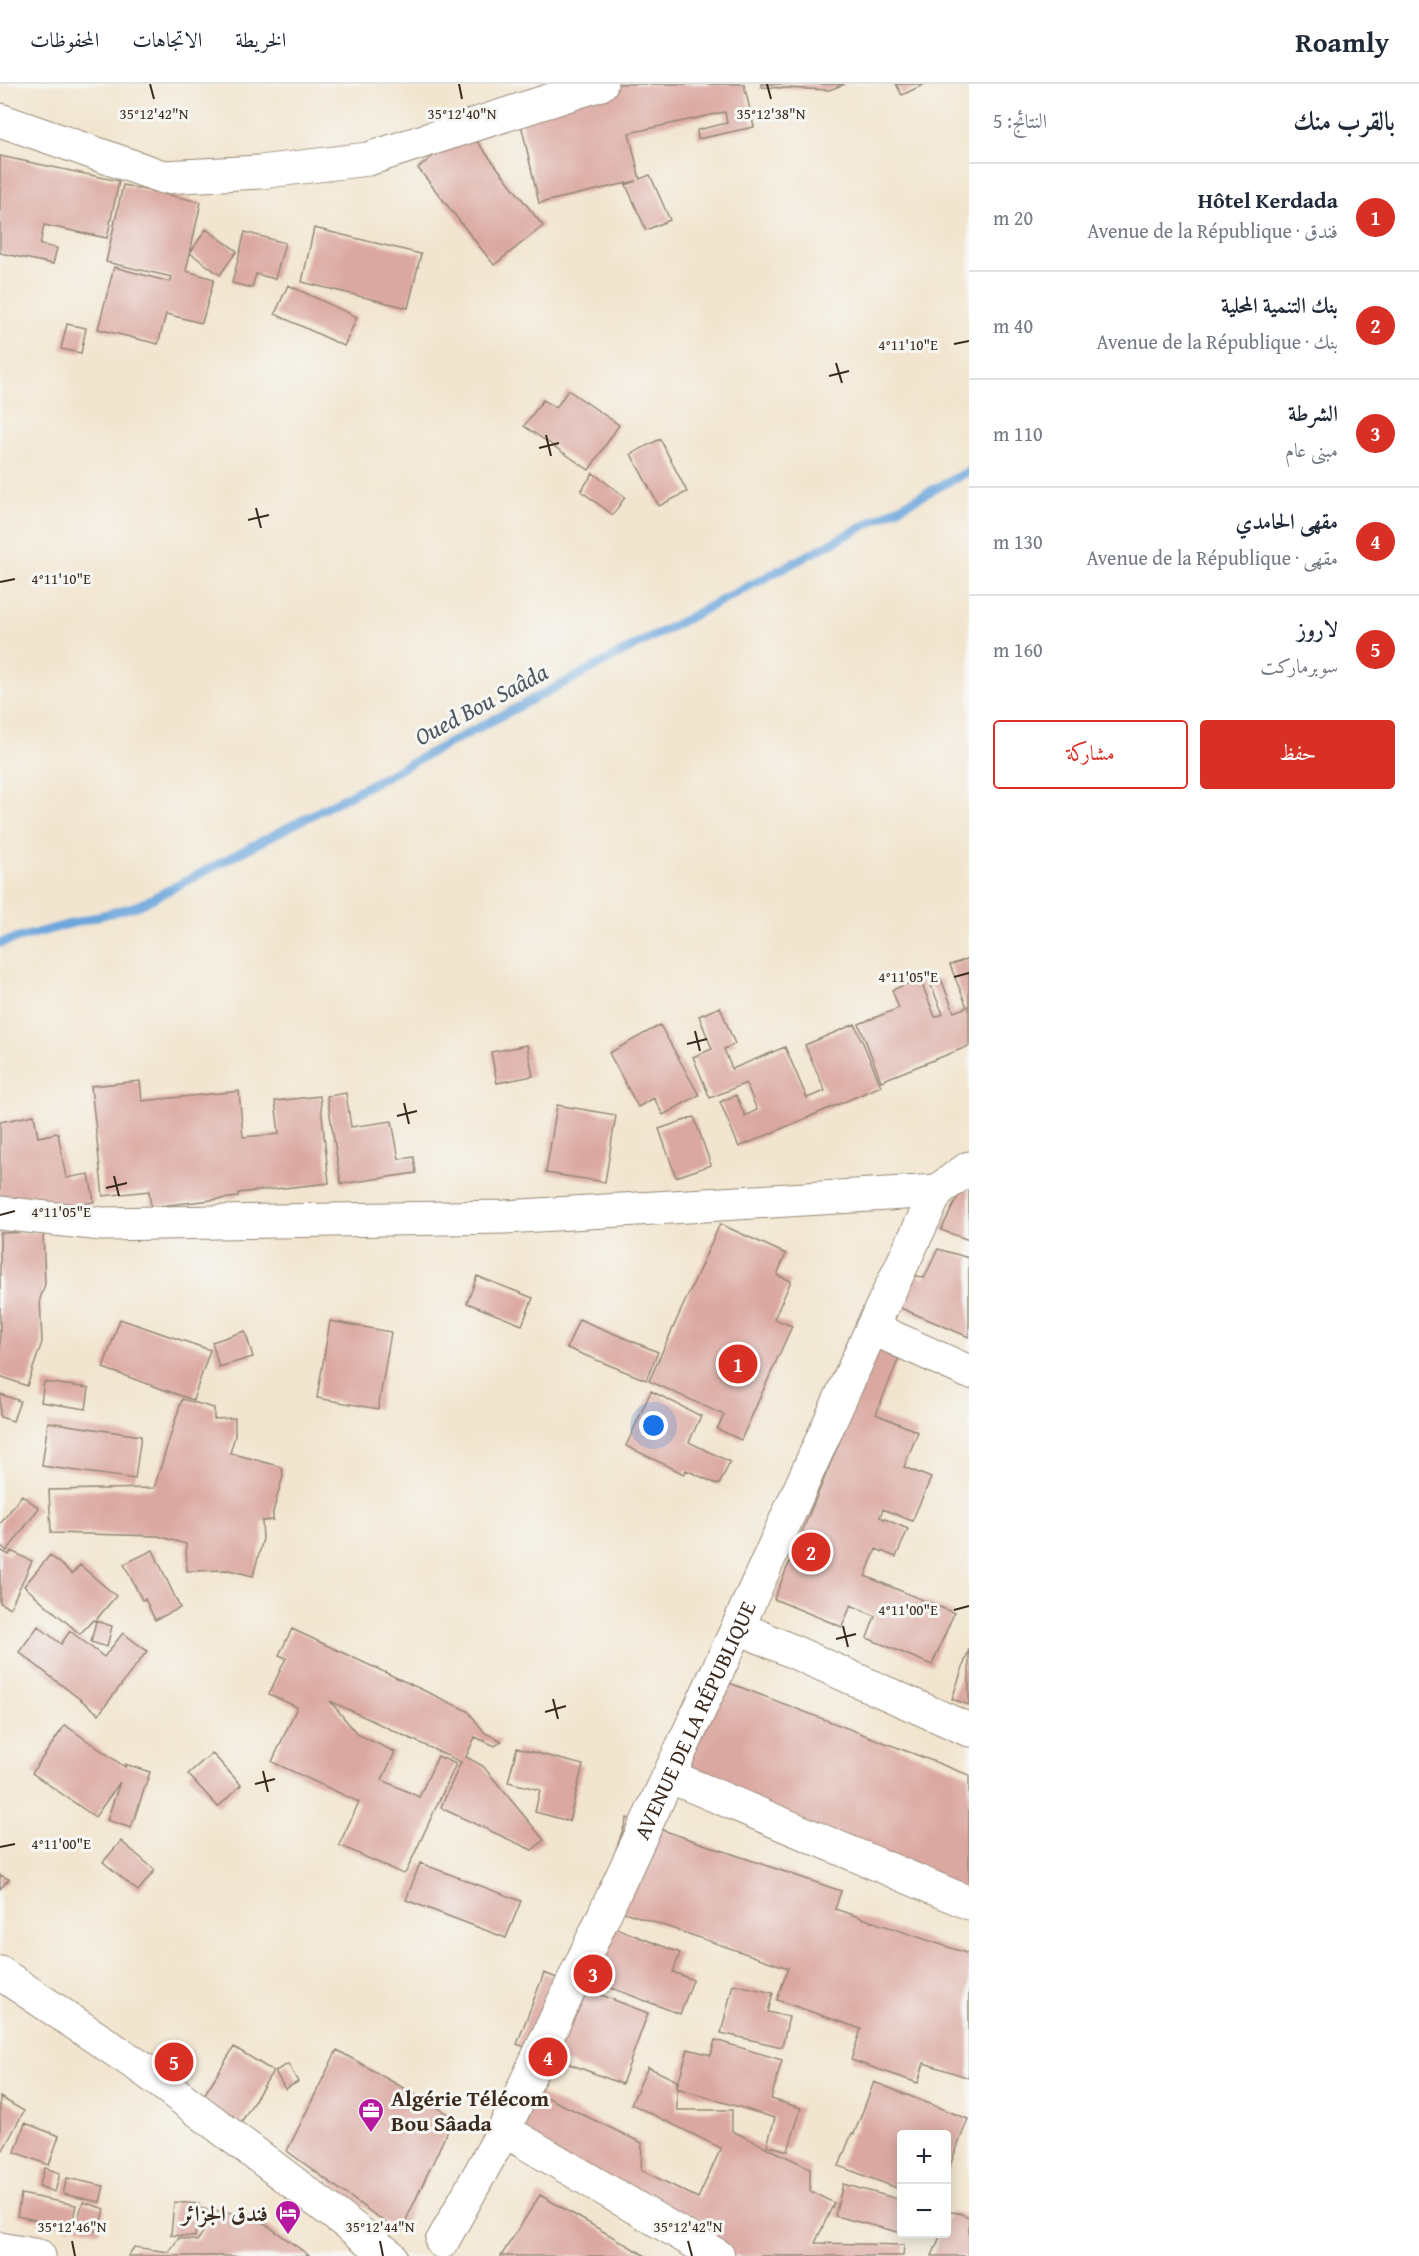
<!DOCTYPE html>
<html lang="ar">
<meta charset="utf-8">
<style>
:root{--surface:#fff;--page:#f6f6f7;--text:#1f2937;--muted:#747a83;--line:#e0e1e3;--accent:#d93025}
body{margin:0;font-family:"Gentium Book Plus",Amiri,serif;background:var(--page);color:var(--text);direction:rtl}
.controls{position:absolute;right:18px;bottom:18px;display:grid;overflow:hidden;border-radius:6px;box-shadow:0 3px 15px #0003}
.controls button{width:54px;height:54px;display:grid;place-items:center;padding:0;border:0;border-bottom:2px solid var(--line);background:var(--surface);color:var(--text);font:30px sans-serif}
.you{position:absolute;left:654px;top:1342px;width:21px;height:21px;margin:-15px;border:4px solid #fff;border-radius:50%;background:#1a73e8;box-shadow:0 0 0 9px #1a73e833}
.badge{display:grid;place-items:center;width:39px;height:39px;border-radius:50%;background:var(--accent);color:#fff;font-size:20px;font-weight:700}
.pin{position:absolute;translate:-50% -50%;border:3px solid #fff;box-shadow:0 2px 6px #0006}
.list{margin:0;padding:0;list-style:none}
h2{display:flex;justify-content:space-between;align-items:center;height:78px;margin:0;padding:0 24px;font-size:26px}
h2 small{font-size:20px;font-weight:400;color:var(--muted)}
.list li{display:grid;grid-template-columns:39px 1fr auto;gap:18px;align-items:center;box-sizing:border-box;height:108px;padding:0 24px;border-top:2px solid var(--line)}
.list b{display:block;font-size:22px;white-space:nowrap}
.list p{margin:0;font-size:20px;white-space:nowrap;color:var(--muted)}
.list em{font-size:20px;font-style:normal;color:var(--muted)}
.actions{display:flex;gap:12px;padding:18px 24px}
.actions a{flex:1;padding:14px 0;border:2px solid var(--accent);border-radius:6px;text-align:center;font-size:21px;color:var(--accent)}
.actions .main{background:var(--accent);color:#fff}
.map{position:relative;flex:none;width:969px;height:2172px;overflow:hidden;direction:ltr}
header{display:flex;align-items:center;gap:36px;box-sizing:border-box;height:84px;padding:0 30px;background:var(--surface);border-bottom:2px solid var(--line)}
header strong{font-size:28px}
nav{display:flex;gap:33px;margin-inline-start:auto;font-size:21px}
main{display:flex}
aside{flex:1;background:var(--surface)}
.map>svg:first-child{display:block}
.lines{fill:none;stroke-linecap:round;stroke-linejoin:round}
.stream{stroke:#6ca6dc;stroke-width:9}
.building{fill:#dba8a1}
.minor-casing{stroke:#968876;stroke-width:35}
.minor{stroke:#fff;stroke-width:33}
.ticks{fill:none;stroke:#3b2a1e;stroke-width:2}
.labels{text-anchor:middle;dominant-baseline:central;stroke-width:6;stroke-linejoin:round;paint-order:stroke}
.street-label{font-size:22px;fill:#3b2a1e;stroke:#f6f6f2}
.poi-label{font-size:22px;font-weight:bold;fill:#3b2a1e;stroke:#f6f6f2;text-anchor:start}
.water-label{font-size:24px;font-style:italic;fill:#4c5560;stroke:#f6f6f2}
.ticks-label{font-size:15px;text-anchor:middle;fill:#3b2a1e;stroke:#f6f6f2;stroke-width:6;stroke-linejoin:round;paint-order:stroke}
</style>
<header>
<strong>Roamly</strong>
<nav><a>الخريطة</a><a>الاتجاهات</a><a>المحفوظات</a></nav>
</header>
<main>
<aside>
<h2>بالقرب منك<small>النتائج: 5</small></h2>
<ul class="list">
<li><span class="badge">1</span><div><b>Hôtel Kerdada</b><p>فندق · Avenue de la République</p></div><em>20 m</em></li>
<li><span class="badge">2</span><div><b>بنك التنمية المحلية</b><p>بنك · Avenue de la République</p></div><em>40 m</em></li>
<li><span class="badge">3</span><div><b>الشرطة</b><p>مبنى عام</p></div><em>110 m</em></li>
<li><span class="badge">4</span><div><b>مقهى الحامدي</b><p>مقهى · Avenue de la République</p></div><em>130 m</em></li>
<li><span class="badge">5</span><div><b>لاروز</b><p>سوبرماركت</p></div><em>160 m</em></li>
</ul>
<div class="actions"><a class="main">حفظ</a><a>مشاركة</a></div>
</aside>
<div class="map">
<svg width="969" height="2172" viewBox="0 0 969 2172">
<rect width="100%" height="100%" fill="#f6f6f2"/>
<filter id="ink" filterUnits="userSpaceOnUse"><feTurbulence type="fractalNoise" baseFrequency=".0167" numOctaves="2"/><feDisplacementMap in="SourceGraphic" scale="12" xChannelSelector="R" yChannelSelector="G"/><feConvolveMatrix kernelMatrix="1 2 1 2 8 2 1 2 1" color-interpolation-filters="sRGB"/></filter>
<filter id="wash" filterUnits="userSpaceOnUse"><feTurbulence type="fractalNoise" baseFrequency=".008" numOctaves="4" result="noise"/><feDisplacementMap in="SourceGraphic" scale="24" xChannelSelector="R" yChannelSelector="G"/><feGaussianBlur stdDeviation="1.35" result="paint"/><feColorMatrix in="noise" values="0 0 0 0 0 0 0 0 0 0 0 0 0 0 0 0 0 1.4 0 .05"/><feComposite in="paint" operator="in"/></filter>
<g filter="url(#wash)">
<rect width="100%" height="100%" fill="#f2e5cf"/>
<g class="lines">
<path class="stream" d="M0,859L140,821L969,387"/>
</g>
<g id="blocks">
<path class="building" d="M616,0H744L754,43L698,55L697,46L727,39L725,28L629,49L640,95L650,91L670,136L646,146L626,101L636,97L539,119L517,22Z
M761,0H845L829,6L761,3Z
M896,0H925L902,11Z
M467,45L543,142L494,181L418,84Z
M0,72L119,97L107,154L44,141L40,161L57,164L53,180L0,169Z
M123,101L201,118L190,169L206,145L237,167L220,191L190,169L186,187L214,195L202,239L166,230L158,260L98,245L114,183L170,198L172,193L106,178Z
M314,144L421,170L408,224L302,198Z
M245,148L285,159L275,195L256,190L252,204L232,199Z
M288,201L357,233L344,262L275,230Z
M67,240L86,244L81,269L61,265Z
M568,306L619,341L589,386L524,342L543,316L556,324Z
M660,355L687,408L659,422L631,370Z
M593,389L625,413L613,431L581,407Z
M969,874V962L881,997L859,940L899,924L892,906L920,895L935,933L943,930L930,899L941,895L954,928L967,923L950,881Z
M720,923L735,960L724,965L732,985L785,963L807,1014L825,1007L805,961L855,940L881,1002L739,1063L720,1018L736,1011L745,1032L757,1026L746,999L710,1014L693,973L712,965L699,932Z
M660,941L699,1011L663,1031L654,1014L638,1023L609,969Z
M527,961L533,992L497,999L491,968Z
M140,997L142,1017L239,1007L243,1053L279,1050L275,1017L320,1012L329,1099L238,1109V1113L151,1123L149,1107L103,1112L91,1002Z
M346,1009L351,1043L392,1037L399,1075L414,1073L416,1089L341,1100L327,1012Z
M557,1021L616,1031L605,1098L546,1089Z
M34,1031L38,1053L58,1049L66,1094L89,1090L94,1118L4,1134L0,1110V1038Z
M694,1033L711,1081L676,1093L659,1045Z
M962,1104L969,1107V1156L941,1146Z
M720,1140L786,1170L777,1191L791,1197L774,1235L792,1242L741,1356L717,1345L724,1331L649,1297Z
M43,1148L45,1200L40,1215L42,1258L27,1302L0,1292V1149Z
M938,1165L969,1174V1253L896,1222L907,1189L924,1194Z
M477,1192L533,1214L522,1241L467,1219Z
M120,1235L210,1266L193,1316L103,1284Z
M579,1235L658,1268L646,1296L567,1264Z
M330,1237L391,1248L378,1325L317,1314Z
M245,1247L253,1273L219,1283L212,1258Z
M878,1265L899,1274L876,1330L918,1348L904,1383L931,1394L912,1437L883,1425L880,1433L908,1445L896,1473L876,1465L865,1492L954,1529L932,1581L867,1554L875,1532L851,1521L842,1543L774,1515Z
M44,1298L89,1304L86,1325L41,1318Z
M651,1307L701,1332L689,1358L730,1378L719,1401L686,1386L684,1390L626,1362Z
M0,1310L20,1317L13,1337L0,1333Z
M182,1315L214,1324V1335L235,1334V1352L230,1369L282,1383L283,1392L273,1428V1436L262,1437L263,1455L253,1492L229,1486L187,1487L186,1460L158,1452L51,1449L49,1406L154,1404Z
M48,1338L141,1352L135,1395L42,1382Z
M22,1411L39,1424L7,1467L0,1461V1440Z
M0,1466L9,1471L11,1467L32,1477L10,1524L0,1519Z
M153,1466L180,1524L155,1536L145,1515L142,1516L124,1480Z
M50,1471L72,1490L80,1481L116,1512L95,1537L93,1536L80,1550L24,1502Z
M96,1537L112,1542L107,1563L91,1558Z
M38,1542L61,1560L70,1547L104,1573L123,1549L147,1567L99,1630L19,1568Z
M292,1545L468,1627L485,1649L502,1657L495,1662L475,1653L466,1673L483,1682L544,1756L532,1766L443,1725L441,1723L461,1678L330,1617L357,1650L395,1668L382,1696L419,1713L438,1672L456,1680L406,1788L403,1790L339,1761L359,1718L272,1678L297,1623L269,1610L286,1574L279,1571Z
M969,1565V1621L952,1615Z
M701,1588L969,1691V1807L663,1689Z
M65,1641L125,1683V1680L150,1688L131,1744L107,1736L120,1698L95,1733L32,1689Z
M517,1664L583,1681L569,1737L535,1728L540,1706L508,1698Z
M212,1669L241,1701L218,1723L188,1690Z
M627,1734L841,1807L835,1825L969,1870V1994L924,1979L918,1999L851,1976L861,1945L777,1916L788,1884L598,1819Z
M121,1757L155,1786L138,1807L103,1778Z
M420,1779L521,1817L506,1854L406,1816Z
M0,1791L9,1795L0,1805Z
M608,1841L680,1869L673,1888L693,1896L680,1930L588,1895Z
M544,1889L648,1929L622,2000L517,1960Z
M733,1900L773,1909L768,1928L789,1933L782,1963L721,1949Z
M715,1956L782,1976L771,2015L801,2024L788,2067L767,2061L775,2034L677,2004V2026H732V2047L810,2084V2107L834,2119L815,2159L904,2161L903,2172H720L482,2056L511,1996L642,2059L641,2086L698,2114L721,2064L631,2020L648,1983L677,1997V2003L688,1965L711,1971Z
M234,1963L273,1987L240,2040L201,2016Z
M337,1966L454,2033L400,2149L287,2067Z
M288,1980L298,1998L285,2005L275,1987Z
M874,1998L968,2035L947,2089L946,2050H902V2106L839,2082L852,2049L854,2050Z
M0,2013L24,2027L3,2066L0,2064Z
M25,2039L59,2052L49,2081L15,2068Z
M45,2084L60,2089L55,2108L39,2102Z
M67,2094L104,2102L100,2118L63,2110Z
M843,2100L902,2116V2149L835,2132Z
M21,2110L76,2121L71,2144L17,2132Z
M540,2111L646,2172H501Z
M83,2118L105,2125L99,2148L76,2142Z
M174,2118L199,2120L198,2124L254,2132L310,2172H128L134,2163L169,2168L179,2154L197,2157L212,2136L198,2126L195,2153L171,2151Z
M950,2128L959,2129L969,2133V2172H932L941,2150H946V2137Z"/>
</g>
</g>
<g filter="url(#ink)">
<use href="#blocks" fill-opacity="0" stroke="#968876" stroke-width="1.5"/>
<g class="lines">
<defs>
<g id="minor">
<path d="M0,36L163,93L260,88L368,75L601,0"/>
<path d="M0,1129L102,1140L505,1133L937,1107L969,1084"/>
<path d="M872,1244L969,1288"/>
<path d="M738,1543L969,1646"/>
<path d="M669,1692L969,1819"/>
<path d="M0,1889L146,1987L390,2172"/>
<path d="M504,2046L718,2172"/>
<path id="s1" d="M442,2158L504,2046L738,1543L872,1244L937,1107"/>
<path d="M0,2165L39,2172"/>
</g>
</defs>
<use href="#minor" class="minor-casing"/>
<use href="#minor" class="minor"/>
</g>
</g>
<path class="ticks" d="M150,0L154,15M459,0L462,15M767,0L771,15M954,260L969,257M836,279L842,299M829,292L849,287M546,351L551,372M539,364L559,359M256,424L261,444M248,436L269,431M0,498L15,495M954,893L969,889M695,947L700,967M687,960L707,955M404,1019L409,1040M397,1032L417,1027M114,1092L119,1112M106,1104L127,1099M0,1131L15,1127M954,1526L969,1522M843,1542L848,1563M836,1555L856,1550M553,1615L558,1635M545,1628L566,1622M263,1687L268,1708M255,1700L275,1695M0,1763L15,1760M72,2157L75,2172M380,2157L383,2172M688,2157L692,2172"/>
<defs>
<symbol id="office-pin" viewBox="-11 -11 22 30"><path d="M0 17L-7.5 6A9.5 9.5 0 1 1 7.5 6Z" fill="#b5179e" stroke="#f6f6f2"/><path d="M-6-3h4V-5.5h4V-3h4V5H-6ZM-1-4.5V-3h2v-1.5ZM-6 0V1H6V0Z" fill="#fff"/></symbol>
<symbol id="hotel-pin" viewBox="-11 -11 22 30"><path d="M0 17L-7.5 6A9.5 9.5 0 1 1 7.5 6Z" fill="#b5179e" stroke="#f6f6f2"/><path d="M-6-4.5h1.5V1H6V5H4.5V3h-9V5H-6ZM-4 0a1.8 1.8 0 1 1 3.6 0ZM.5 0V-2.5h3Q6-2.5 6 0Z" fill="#fff"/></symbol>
</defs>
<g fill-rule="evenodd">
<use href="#office-pin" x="356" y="2012" width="30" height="40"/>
<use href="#hotel-pin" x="273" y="2114" width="30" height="40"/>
</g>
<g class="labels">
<g class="street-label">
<text stroke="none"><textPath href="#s1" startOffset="580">AVENUE DE LA RÉPUBLIQUE</textPath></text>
</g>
<g class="poi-label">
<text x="391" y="2014">Algérie Télécom<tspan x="391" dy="25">Bou Sâada</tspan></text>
<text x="268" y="2129" text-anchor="end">فندق الجزائر</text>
</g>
<g class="water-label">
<text transform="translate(481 620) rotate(-28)">Oued Bou Saâda</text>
</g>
</g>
<g class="ticks-label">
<text x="462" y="35">35°12'40"N</text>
<text x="154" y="35">35°12'42"N</text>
<text x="771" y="35">35°12'38"N</text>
<text x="908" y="266">4°11'10"E</text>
<text x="61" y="500">4°11'10"E</text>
<text x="908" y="898">4°11'05"E</text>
<text x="61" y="1133">4°11'05"E</text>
<text x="908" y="1531">4°11'00"E</text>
<text x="61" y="1765">4°11'00"E</text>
<text x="72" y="2148">35°12'46"N</text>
<text x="380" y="2148">35°12'44"N</text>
<text x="688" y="2148">35°12'42"N</text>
</g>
</svg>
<div class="controls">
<button>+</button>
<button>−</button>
</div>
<div class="you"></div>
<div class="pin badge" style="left:738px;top:1280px">1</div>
<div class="pin badge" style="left:811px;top:1468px">2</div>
<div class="pin badge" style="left:593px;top:1890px">3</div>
<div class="pin badge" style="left:548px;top:1973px">4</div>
<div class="pin badge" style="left:174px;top:1978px">5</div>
</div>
</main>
